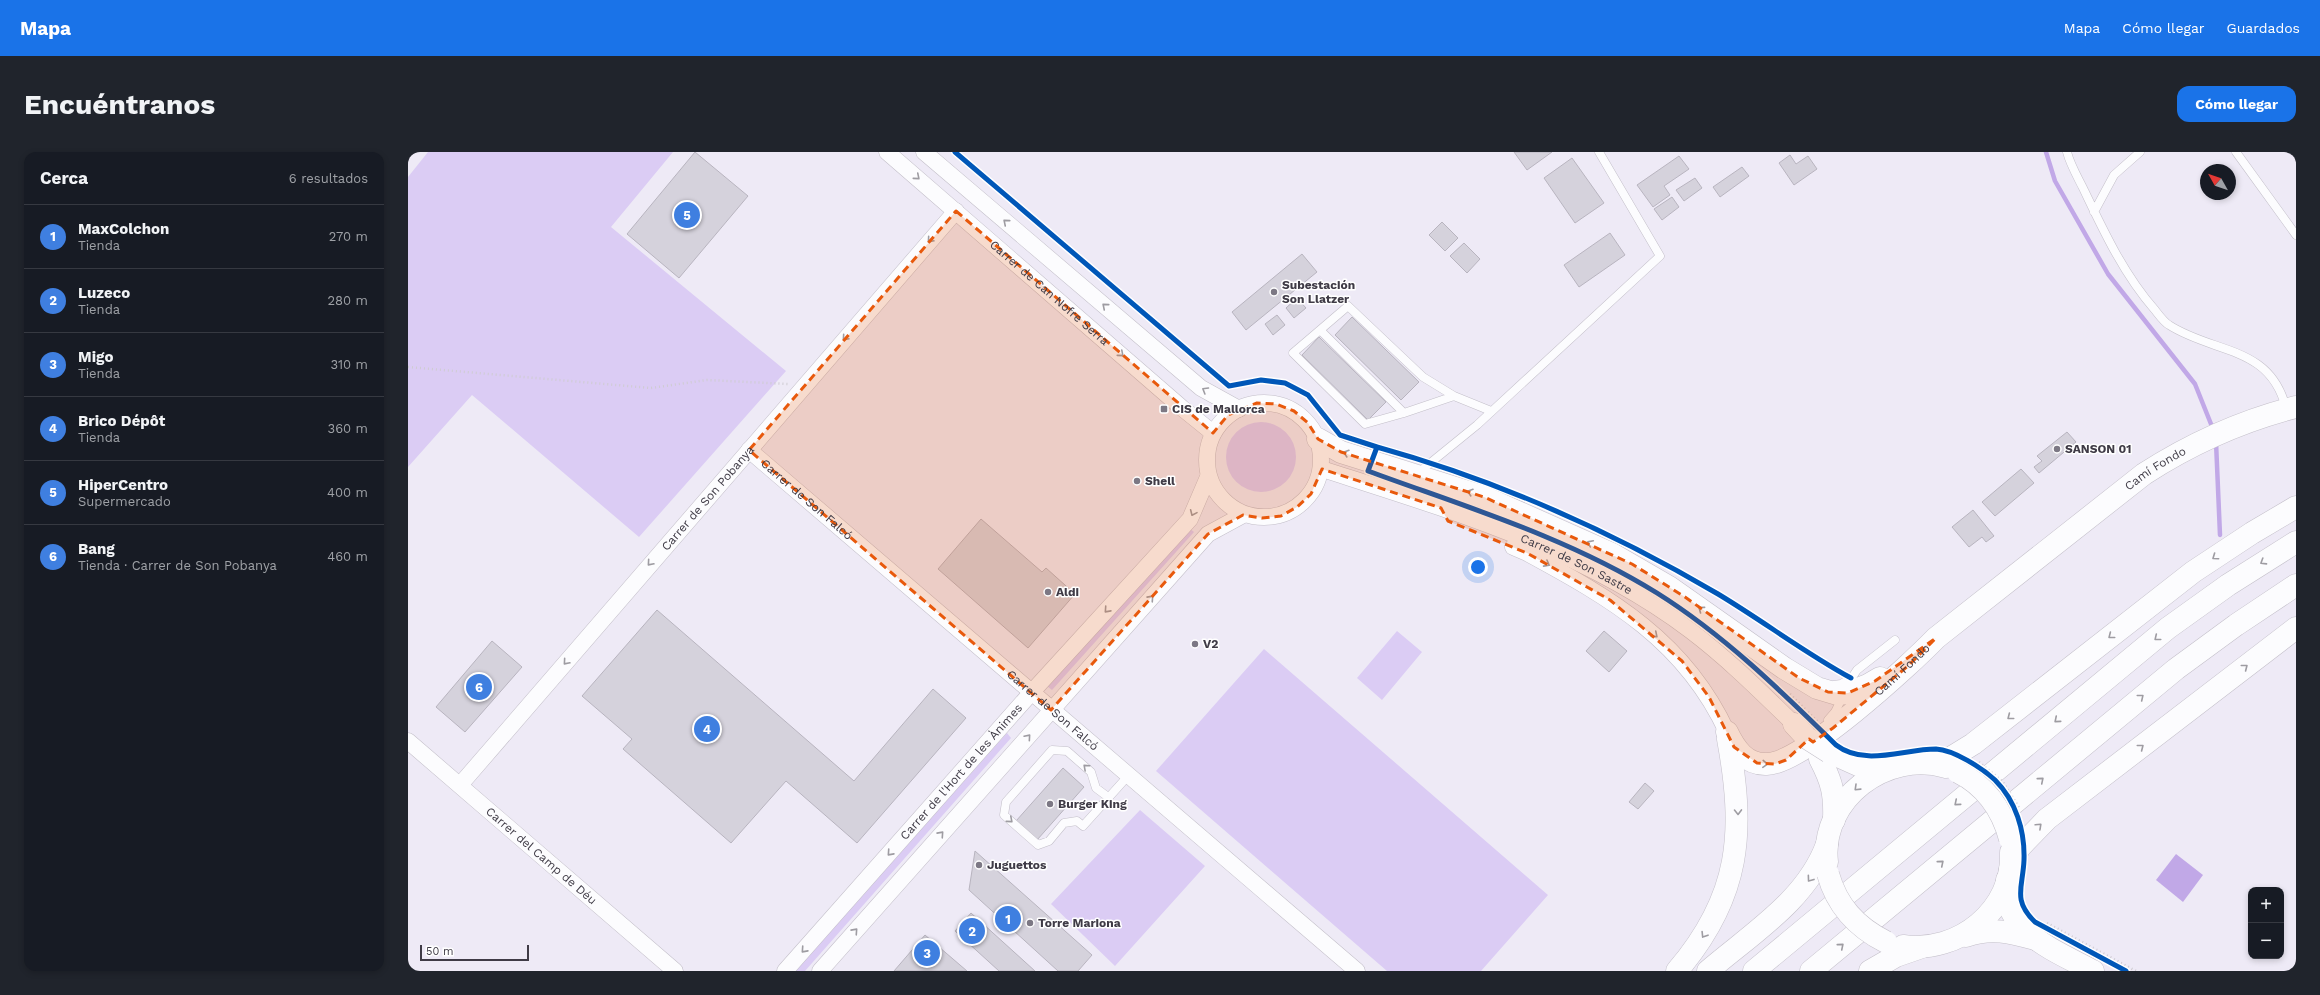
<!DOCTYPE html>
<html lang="es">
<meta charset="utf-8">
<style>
:root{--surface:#171b24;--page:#20242c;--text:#f1f3f6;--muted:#9ea1a6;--line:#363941;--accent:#1a73e8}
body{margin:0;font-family:"Work Sans",sans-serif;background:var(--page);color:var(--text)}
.controls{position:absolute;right:12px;bottom:12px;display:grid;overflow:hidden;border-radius:8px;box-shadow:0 2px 6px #0003}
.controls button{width:36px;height:36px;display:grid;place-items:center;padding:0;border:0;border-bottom:1px solid var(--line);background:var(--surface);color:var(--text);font:20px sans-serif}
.compass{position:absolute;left:1792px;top:12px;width:36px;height:36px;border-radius:50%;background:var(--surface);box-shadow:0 2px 6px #0003;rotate:310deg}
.scale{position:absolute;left:12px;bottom:10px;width:109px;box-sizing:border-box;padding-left:4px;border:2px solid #3f3b46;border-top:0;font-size:11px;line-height:14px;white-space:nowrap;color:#3f3b46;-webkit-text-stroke:3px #fff;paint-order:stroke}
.you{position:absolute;left:1070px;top:415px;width:14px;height:14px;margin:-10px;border:3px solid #fff;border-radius:50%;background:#1a73e8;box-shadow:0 0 0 6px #1a73e833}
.badge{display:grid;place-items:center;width:26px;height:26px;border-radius:50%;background:var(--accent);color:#fff;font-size:13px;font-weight:700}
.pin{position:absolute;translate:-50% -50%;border:2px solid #fff;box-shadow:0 1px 4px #0006}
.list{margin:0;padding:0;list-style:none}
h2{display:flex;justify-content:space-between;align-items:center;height:52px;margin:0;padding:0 16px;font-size:17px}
h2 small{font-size:13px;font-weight:400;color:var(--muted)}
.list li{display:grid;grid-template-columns:26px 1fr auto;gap:12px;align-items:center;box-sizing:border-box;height:64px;padding:0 16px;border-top:1px solid var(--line)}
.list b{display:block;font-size:15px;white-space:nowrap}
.list p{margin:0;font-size:13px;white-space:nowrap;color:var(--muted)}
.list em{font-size:13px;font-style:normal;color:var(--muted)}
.map{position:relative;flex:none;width:1888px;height:819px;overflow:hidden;border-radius:12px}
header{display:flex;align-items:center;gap:24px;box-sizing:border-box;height:56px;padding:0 20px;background:var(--accent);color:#fff}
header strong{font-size:19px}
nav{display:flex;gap:22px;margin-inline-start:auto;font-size:14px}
.intro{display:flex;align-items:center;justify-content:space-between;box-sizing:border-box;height:96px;padding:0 24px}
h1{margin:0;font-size:28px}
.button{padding:10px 18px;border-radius:12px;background:var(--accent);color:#fff;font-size:14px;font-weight:700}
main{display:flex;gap:24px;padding:0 24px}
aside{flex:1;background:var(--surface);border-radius:12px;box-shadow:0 2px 6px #0003}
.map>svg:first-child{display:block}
.green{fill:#dbccf4}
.water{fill:#c1a8e7}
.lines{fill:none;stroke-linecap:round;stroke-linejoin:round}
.stream{stroke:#c1a8e7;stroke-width:4.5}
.building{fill:#d5d2dc;stroke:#b8b4bf}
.lane-casing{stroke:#c3bfc9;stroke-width:9}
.street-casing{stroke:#c3bfc9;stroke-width:17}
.secondary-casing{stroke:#c3bfc9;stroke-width:23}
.highway-casing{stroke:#c3bfc9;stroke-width:23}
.path{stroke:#cfccd2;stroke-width:2.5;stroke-dasharray:1 3;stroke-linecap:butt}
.lane{stroke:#fcfcfe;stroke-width:8}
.street{stroke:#fcfcfe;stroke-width:16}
.secondary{stroke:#fcfcfe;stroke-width:22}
.highway{stroke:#fcfcfe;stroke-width:22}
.secondary-bridge-casing{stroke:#c3bfc9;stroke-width:23;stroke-linecap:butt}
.path-bridge{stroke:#cfccd2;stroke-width:2.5;stroke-dasharray:1 3;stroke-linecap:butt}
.secondary-bridge{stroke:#fcfcfe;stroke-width:22}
.cycleway-casing{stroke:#fff;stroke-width:8}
.cycleway{stroke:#0057b8;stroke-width:5}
.oneway{stroke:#9e9ca2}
.marked{fill:#e8590c;fill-opacity:0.2;stroke:#e8590c;stroke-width:3;stroke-dasharray:8 5;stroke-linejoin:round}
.poi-dot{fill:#7c7884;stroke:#fff;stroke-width:1.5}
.labels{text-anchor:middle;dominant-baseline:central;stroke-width:3;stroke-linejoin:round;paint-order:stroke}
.poi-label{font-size:12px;font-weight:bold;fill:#3f3b46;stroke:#fff;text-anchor:start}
.street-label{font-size:12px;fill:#3f3b46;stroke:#fff}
</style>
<header>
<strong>Mapa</strong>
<nav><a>Mapa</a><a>Cómo llegar</a><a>Guardados</a></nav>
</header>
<div class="intro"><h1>Encuéntranos</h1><a class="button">Cómo llegar</a></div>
<main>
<aside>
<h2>Cerca<small>6 resultados</small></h2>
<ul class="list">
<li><span class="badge" style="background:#3f7fe0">1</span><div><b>MaxColchon</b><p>Tienda</p></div><em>270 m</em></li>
<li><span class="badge" style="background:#3f7fe0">2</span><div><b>Luzeco</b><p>Tienda</p></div><em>280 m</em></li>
<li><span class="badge" style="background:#3f7fe0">3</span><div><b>Migo</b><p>Tienda</p></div><em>310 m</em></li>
<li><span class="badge" style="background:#3f7fe0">4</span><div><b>Brico Dépôt</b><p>Tienda</p></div><em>360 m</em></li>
<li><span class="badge" style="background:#3f7fe0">5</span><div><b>HiperCentro</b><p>Supermercado</p></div><em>400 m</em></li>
<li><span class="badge" style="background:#3f7fe0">6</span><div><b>Bang</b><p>Tienda · Carrer de Son Pobanya</p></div><em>460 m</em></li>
</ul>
</aside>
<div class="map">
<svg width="1888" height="819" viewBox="0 0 1888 819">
<rect width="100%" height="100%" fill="#eeeaf6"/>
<path class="green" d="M20,0H265L203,75L378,219L231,385L64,243L0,315V25Z
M818 305a35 35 0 1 1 70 0a35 35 0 1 1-70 0Z
M781,376L786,380L644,538L639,534Z
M989,479L1014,500L974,548L949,526Z
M856,497L1140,743L1073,819H979L748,619Z
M599,581L603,586L397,819H385Z
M732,658L797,714L707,814L643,752Z"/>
<path class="water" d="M1768,702L1795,723L1775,750L1748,728Z"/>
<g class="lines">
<path class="stream" d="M1638,0L1647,29L1700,122L1787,232L1805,277
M1808,290L1812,383"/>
</g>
<path class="building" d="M287,0L340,44L271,126L219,82Z
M1106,0H1144L1119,18Z
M1382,3L1388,12L1400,4L1409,17L1386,33L1371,11Z
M1271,4L1281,17L1256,34L1262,43L1245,55L1229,33Z
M1164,6L1196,51L1167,71L1136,26Z
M1334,15L1341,24L1312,45L1305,35Z
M1287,26L1294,36L1276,49L1268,38Z
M1264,45L1271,55L1254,68L1246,57Z
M1034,70L1050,86L1037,99L1021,83Z
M1202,81L1217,103L1171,135L1156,113Z
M1056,91L1072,107L1059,121L1042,104Z
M894,102L909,120L838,178L824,160Z
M889,146L898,156L886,166L878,156Z
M869,163L877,173L865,183L857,172Z
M944,165L1011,230L993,248L927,183Z
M911,185L978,250L960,268L894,203Z
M1659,280L1668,290L1631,321L1626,315L1634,309L1629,304Z
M1613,317L1626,331L1587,364L1574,350Z
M1565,358L1586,384L1578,390L1574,385L1561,395L1544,375Z
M573,367L634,420L638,416L667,442L620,496L530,417Z
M249,458L446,629L525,537L558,566L449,691L378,629L323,691L215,597L224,587L174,544Z
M1196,479L1219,499L1201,520L1178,499Z
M84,489L114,515L57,580L28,555Z
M655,616L676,635L629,688L608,669Z
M1237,631L1246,639L1230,657L1221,650Z
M567,699L684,803L670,819H650L561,738Z
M563,761L627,819H591L547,779Z
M517,783L559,819H486Z"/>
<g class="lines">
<defs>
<path id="lane" d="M1659,0C1662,12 1669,24 1675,36C1695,78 1716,123 1747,158C1751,163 1756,170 1761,173C1806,202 1862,193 1878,256
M1828,0L1888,83
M1686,60L1706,23L1732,0
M912,178L885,201L957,272L996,261
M1046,244L996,261L912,178L940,154L1015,225L1046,244L1083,259
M1010,321L1069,273L1252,104L1191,0
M1441,530L1449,518L1487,488
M1426,533L1433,532L1443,526
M1420,568L1427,560L1435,544
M700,645L688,636L683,620L659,599L644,598L598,650L596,663L630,693L641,689L656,671L669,669L675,674L720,624"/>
<g id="street">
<path id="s1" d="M479,0L774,256L805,281"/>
<path d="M516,0L793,236L831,257"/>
<circle cx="856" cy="308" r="57"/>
<path id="s2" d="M341,298L949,819"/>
<path id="s3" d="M914,317C1041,358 1175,397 1283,479C1320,507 1353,540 1386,572"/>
<path d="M1105,395L1119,401C1204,447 1277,489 1319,580"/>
<path id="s4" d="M0,589L267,819"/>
<path id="s5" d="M52,633L548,59"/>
<path id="s6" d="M377,819L623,541L782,367L800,325"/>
<path d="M412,819L800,382L835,363"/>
</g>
<g id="secondary">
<path d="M910,287L933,300L1076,345L1204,402L1261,435L1376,516L1409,536L1429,542L1440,541L1460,533L1472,526"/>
<path d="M1386,572L1399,586"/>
<path id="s7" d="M1319,580C1327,597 1338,613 1359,612C1394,612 1501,514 1528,486L1736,322C1784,291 1833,269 1888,255"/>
<path d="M1421,600L1450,613L1482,615"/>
<path d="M1412,607C1424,630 1427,642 1426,668"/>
<path d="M1419,710C1412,647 1479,597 1538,615"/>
<path d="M1599,728C1592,779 1648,799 1685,819"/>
<path d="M1558,784C1583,775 1602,780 1627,787"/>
<path d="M1495,794C1550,802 1606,758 1603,700"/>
<path d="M1269,819C1333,744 1337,680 1320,587"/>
</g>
<path id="highway" d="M1520,611L1539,608L1565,592L1785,420L1844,381L1888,355
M1602,718L1611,696L1639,667L1888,476
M1300,819C1343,782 1399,748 1419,692
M1346,819L1760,476L1820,433L1888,390
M1403,819L1768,517L1828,473L1888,433
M1462,819L1488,804L1514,795"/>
</defs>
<use href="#lane" class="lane-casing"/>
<use href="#street" class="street-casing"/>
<use href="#secondary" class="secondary-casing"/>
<use href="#highway" class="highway-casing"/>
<path class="path" d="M0,215L243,236L299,228L380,232
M1382,542L1397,557
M1639,771L1728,819"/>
<use href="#lane" class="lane"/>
<use href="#street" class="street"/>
<use href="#secondary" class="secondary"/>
<use href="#highway" class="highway"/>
<defs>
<path id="secondary-bridge" d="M1399,586L1421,600
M1550,620C1578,634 1594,657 1602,687
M1420,722C1429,754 1448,775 1478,790"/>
</defs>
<use href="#secondary-bridge" class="secondary-bridge-casing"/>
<path class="path-bridge" d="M1400,560L1411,571
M1571,610L1595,630L1612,657"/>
<use href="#secondary-bridge" class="secondary-bridge"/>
<defs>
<path id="cycleway" d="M547,0L821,234L853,228L877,231L900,243L932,283L969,295L960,319C1058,355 1159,385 1249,441C1316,483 1372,538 1428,593C1457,615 1495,597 1528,597C1546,598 1574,616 1587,628C1608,649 1617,679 1616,708C1615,735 1604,748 1627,770L1718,819
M969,295C1088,328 1203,379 1310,442C1355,469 1397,501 1443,526"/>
</defs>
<use href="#cycleway" class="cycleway-casing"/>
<use href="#cycleway" class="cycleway"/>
</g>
<defs><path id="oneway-chevron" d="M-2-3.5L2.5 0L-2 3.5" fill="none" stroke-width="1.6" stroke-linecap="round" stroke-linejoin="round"/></defs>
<g class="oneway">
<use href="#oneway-chevron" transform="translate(509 25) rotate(40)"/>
<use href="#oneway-chevron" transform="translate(598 70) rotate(-140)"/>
<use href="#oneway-chevron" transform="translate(522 88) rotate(131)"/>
<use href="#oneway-chevron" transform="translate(697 154) rotate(-140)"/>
<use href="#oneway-chevron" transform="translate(437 186) rotate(131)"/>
<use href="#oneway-chevron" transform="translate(713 202) rotate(41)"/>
<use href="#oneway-chevron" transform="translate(797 238) rotate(-149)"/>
<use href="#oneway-chevron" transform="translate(938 301) rotate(-163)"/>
<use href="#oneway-chevron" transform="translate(1062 340) rotate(-162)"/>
<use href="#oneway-chevron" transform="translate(785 361) rotate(114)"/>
<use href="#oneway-chevron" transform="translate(1182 391) rotate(-154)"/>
<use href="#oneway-chevron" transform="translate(1807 405) rotate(145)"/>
<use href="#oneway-chevron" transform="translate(1855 410) rotate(148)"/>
<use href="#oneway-chevron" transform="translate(242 411) rotate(131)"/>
<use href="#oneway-chevron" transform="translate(1139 412) rotate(29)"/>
<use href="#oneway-chevron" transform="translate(743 446) rotate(-48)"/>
<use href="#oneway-chevron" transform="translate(1293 457) rotate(-144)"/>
<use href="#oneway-chevron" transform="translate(699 458) rotate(132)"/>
<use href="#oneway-chevron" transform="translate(1247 483) rotate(40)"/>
<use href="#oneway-chevron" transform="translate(1703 484) rotate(142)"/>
<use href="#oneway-chevron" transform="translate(1749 486) rotate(141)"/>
<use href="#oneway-chevron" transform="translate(158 510) rotate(131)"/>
<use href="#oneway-chevron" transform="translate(1837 515) rotate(-38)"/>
<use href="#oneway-chevron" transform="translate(1733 545) rotate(-39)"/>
<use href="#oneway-chevron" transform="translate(1602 565) rotate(142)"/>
<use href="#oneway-chevron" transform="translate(1649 568) rotate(140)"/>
<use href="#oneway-chevron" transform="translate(620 585) rotate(-49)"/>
<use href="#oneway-chevron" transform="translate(1733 595) rotate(-38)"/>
<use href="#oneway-chevron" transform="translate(1357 612) rotate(3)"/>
<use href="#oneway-chevron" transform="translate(678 615) rotate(-138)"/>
<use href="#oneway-chevron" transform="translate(1633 628) rotate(-40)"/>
<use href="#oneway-chevron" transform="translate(1449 636) rotate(136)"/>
<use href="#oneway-chevron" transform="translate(1549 651) rotate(140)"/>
<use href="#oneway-chevron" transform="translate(1330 660) rotate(89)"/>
<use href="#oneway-chevron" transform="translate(602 668) rotate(41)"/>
<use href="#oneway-chevron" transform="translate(1631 674) rotate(-43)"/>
<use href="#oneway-chevron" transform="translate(533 682) rotate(-48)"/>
<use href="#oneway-chevron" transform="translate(482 701) rotate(132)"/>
<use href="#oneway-chevron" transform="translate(1533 711) rotate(-40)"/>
<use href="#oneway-chevron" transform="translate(1402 727) rotate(126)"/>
<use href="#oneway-chevron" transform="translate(447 779) rotate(-48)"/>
<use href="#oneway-chevron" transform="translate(1296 783) rotate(122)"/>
<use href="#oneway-chevron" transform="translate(1433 794) rotate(-40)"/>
<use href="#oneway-chevron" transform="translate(396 798) rotate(132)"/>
</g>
<path class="marked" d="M548,59L805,281L820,263L849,251L868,252L886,259L900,271L910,287L933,300L1076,345L1224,412L1277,445L1391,526L1420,540L1440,541L1467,529L1528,486L1500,514L1425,576L1405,590L1401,587L1378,608L1367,612L1349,611L1326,595L1301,545L1274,509L1202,448L1119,401L1040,369L1033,356L914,317L903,342L889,355L873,364L854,366L835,363L800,382L643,558L341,298Z"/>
<g class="poi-dot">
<circle cx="866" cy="140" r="4"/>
<rect x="752" y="253" width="8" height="8" rx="2"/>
<circle cx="1649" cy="297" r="4"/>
<circle cx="729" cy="329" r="4"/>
<circle cx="640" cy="440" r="4"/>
<circle cx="787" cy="492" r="4"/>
<circle cx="642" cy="652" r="4"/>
<circle cx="571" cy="713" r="4"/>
<circle cx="622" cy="771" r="4"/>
</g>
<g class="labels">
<g class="poi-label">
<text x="874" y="133">Subestación<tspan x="874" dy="14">Son Llatzer</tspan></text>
<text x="764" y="257">CIS de Mallorca</text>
<text x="1657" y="297">SANSON 01</text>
<text x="737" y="329">Shell</text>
<text x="648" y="440">Aldi</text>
<text x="795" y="492">V2</text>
<text x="650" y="652">Burger King</text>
<text x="579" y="713">Juguettos</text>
<text x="630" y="771">Torre Mariona</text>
</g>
<g class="street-label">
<text stroke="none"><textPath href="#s1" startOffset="215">Carrer de Can Nofre Serra</textPath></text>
<text stroke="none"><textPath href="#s7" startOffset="545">Camí Fondo</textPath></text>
<text stroke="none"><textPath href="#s5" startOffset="379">Carrer de Son Pobanya</textPath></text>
<text stroke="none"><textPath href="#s2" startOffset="76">Carrer de Son Falcó</textPath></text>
<text stroke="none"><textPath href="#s3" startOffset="272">Carrer de Son Sastre</textPath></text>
<text stroke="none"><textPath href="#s7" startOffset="221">Camí Fondo</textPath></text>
<text stroke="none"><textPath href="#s2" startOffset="400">Carrer de Son Falcó</textPath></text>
<text stroke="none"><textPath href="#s6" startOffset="266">Carrer de l'Hort de les Ànimes</textPath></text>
<text stroke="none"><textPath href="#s4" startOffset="176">Carrer del Camp de Déu</textPath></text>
</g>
</g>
</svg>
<div class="controls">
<button>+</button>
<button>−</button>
</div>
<svg class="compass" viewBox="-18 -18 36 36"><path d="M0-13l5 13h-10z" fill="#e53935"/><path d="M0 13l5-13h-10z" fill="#9ea1a6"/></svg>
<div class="scale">50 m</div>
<div class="you"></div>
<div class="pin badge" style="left:600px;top:767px;background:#3f7fe0">1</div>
<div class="pin badge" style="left:564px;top:779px;background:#3f7fe0">2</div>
<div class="pin badge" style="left:519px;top:801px;background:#3f7fe0">3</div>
<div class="pin badge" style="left:299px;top:577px;background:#3f7fe0">4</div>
<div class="pin badge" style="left:279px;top:63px;background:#3f7fe0">5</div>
<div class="pin badge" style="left:71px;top:535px;background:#3f7fe0">6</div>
</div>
</main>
